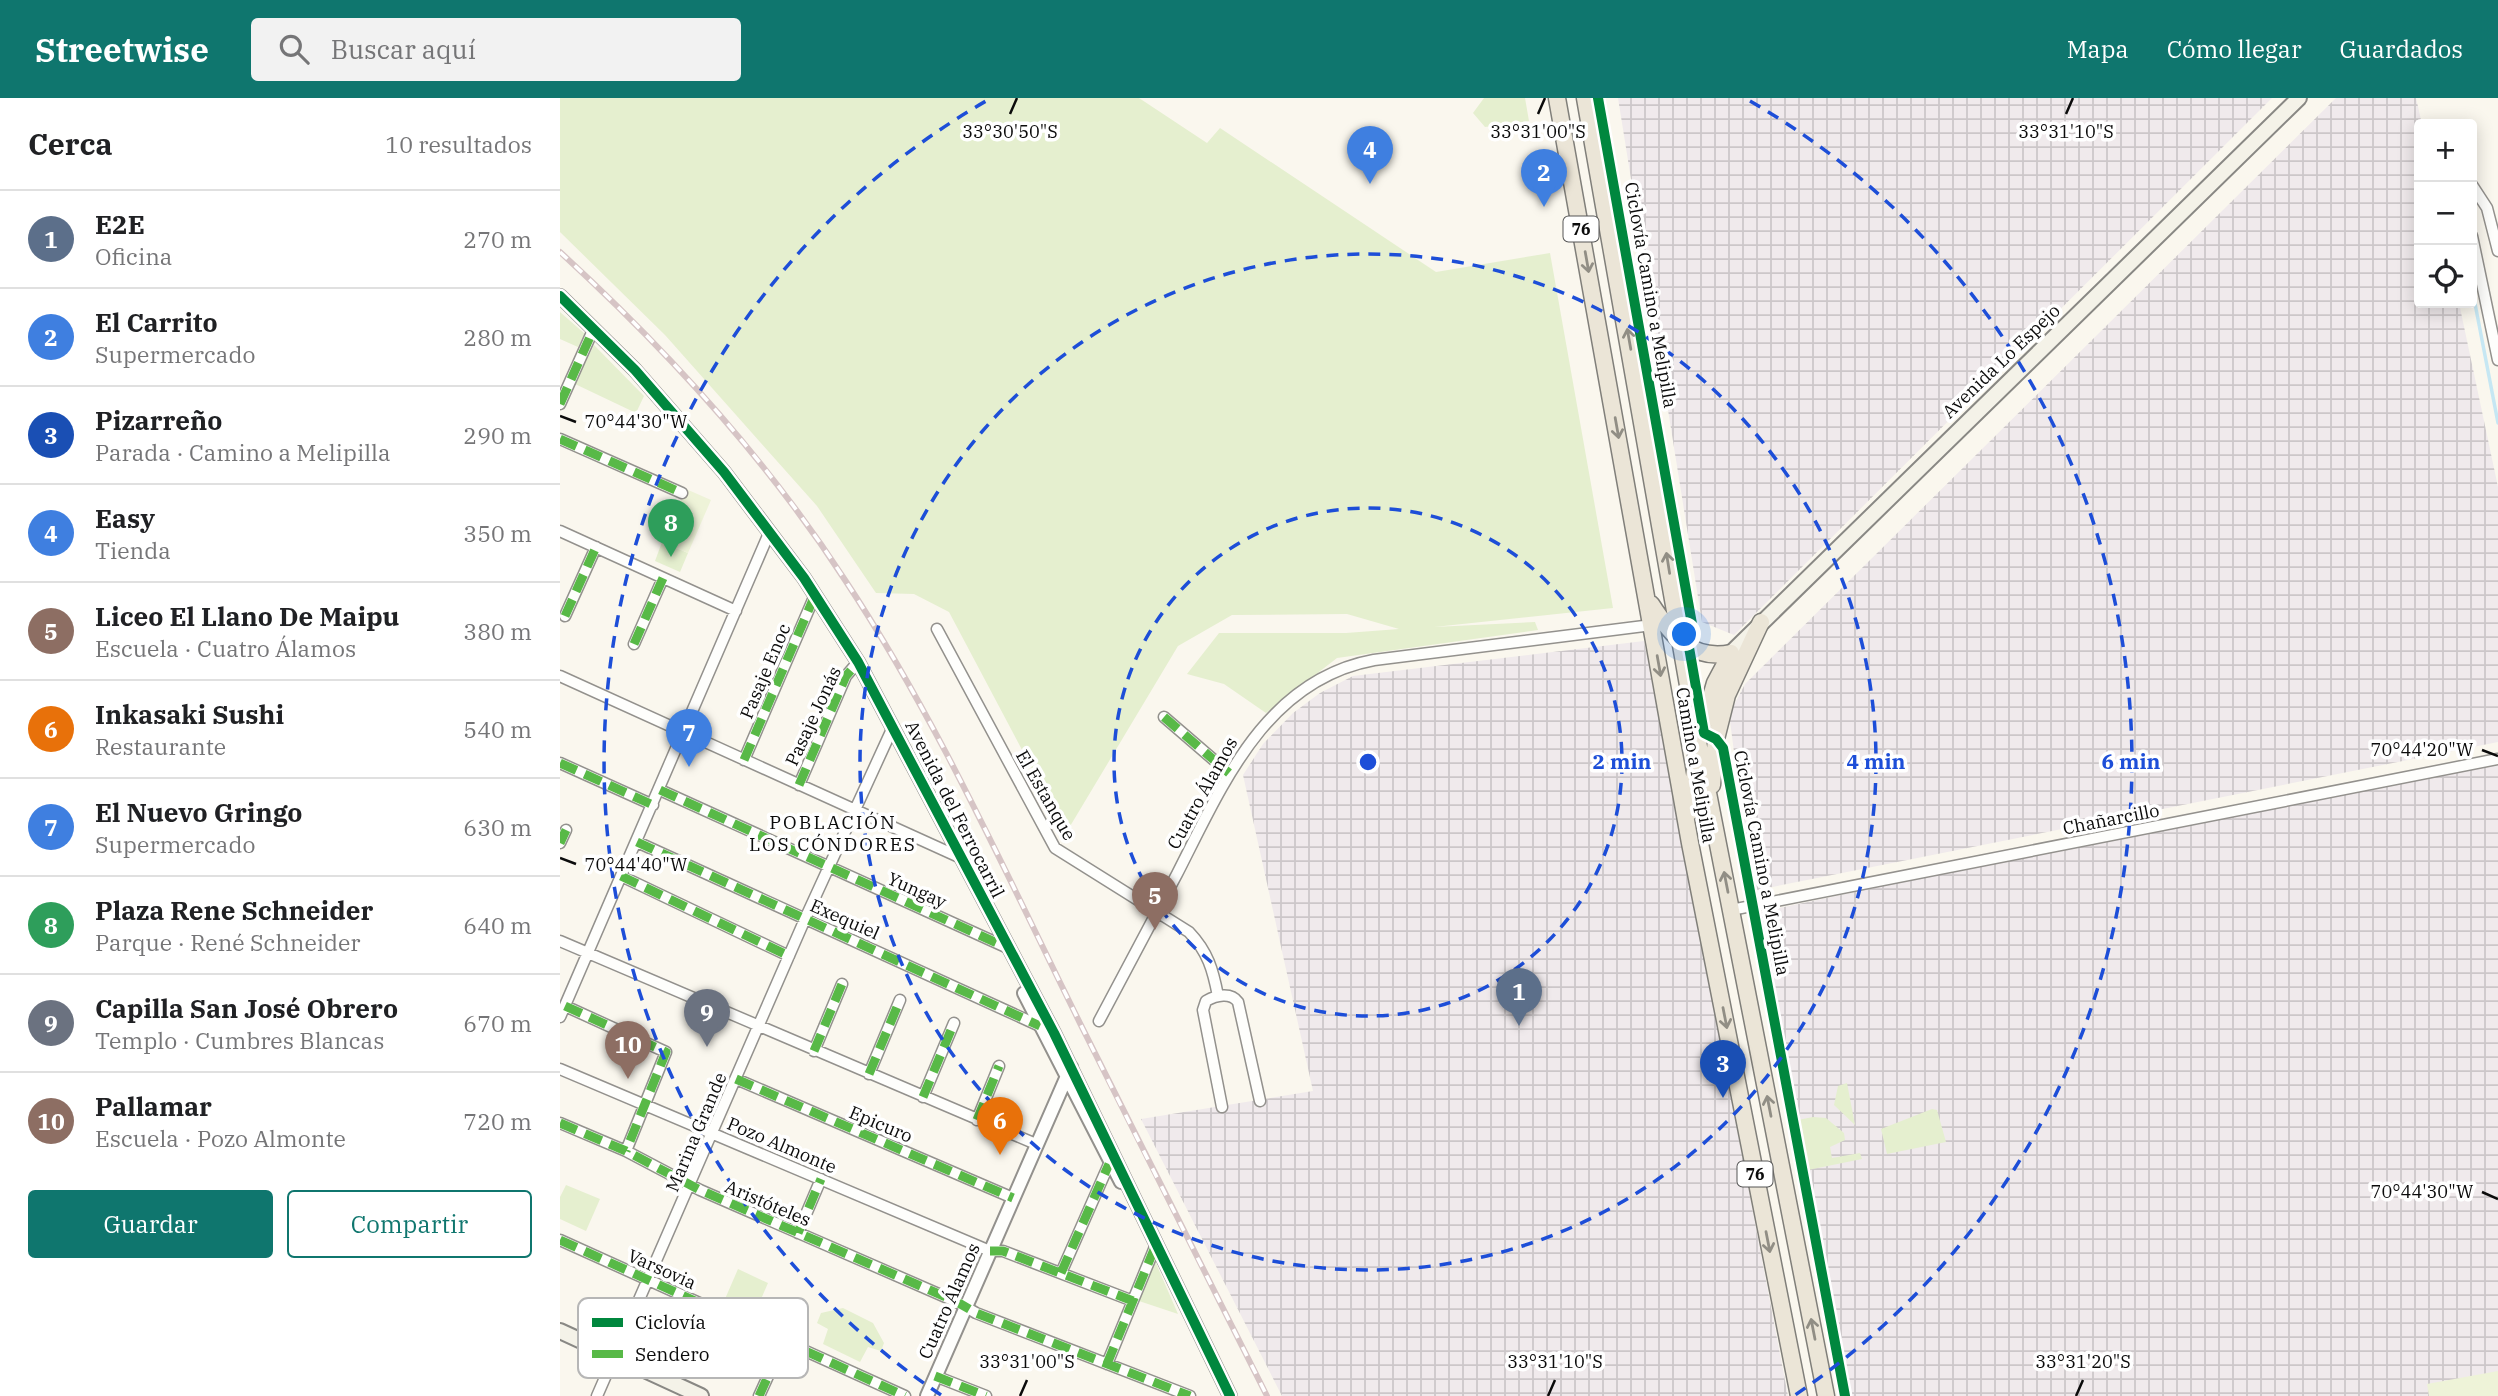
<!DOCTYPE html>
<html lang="es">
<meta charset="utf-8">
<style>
:root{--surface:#fff;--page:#f2f2f2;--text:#202124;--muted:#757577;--line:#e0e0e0;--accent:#0f766e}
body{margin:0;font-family:"IBM Plex Serif",serif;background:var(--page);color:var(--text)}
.controls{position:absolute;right:21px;top:21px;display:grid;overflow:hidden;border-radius:7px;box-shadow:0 4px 18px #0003}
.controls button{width:63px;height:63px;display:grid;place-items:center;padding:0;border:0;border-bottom:2px solid var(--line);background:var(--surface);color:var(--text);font:35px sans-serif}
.you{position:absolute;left:1125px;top:537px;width:24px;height:24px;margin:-18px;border:5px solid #fff;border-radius:50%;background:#1a73e8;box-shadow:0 0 0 10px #1a73e833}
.badge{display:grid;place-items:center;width:46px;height:46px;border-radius:50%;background:var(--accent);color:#fff;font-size:23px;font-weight:700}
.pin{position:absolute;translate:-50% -58px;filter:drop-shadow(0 2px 4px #0008)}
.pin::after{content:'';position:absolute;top:37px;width:24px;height:21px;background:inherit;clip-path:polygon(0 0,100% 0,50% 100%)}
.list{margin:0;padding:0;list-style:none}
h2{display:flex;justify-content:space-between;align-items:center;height:91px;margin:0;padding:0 28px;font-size:30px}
h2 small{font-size:23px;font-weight:400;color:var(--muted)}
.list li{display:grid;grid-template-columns:46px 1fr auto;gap:21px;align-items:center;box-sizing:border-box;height:98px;padding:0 28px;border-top:2px solid var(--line)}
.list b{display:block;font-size:26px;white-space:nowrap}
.list p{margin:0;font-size:23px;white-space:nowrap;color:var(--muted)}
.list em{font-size:23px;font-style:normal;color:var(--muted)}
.actions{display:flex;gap:14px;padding:21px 28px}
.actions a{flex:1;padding:16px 0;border:2px solid var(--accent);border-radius:7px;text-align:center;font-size:24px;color:var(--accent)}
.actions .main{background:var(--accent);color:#fff}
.icon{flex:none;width:38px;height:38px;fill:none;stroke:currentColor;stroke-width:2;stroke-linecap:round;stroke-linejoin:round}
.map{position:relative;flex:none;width:1938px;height:1298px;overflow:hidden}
header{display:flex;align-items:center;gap:42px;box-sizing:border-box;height:98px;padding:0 35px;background:var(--accent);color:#fff}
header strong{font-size:33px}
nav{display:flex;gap:38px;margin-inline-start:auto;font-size:24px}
.search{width:490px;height:63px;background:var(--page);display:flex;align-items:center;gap:18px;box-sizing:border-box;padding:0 24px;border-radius:7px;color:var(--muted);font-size:26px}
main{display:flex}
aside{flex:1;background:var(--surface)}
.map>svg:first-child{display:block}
.industrial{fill:url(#industrial-grid)}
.grass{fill:#e5efcf}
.pitch{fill:#eef3d8}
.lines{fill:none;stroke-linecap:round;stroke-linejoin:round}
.stream{stroke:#c6e7f3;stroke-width:3.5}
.minor-casing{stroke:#93918d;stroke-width:13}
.tertiary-casing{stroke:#93918d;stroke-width:16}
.secondary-casing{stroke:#898884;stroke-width:18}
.primary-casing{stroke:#807f7a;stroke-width:19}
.minor{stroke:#fefefc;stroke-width:10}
.tertiary{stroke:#fefefc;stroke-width:12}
.secondary{stroke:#f4f2e8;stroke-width:14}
.primary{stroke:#ebe5d7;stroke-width:16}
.rail-casing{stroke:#d6c4c5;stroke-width:6}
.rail{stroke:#fff;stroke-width:3.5;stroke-dasharray:10;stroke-linecap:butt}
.quiet{stroke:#58b947;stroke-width:9;stroke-dasharray:18 9;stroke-linecap:butt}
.cycleway-casing{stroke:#fff;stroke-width:15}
.cycleway{stroke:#00873e;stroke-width:10}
.oneway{stroke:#918e85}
.ticks{fill:none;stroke:#0b0b0b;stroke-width:2.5}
.ring{fill:none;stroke:#1d4ed8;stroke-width:3.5;stroke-dasharray:12 9}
.labels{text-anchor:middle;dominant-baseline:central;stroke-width:7;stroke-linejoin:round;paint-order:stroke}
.shield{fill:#fff;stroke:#545454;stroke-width:2}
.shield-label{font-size:16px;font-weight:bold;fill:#0b0b0b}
.street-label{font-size:18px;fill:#0b0b0b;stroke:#fff}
.neighbourhood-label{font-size:19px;letter-spacing:2px;fill:#0b0b0b;stroke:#fff}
.key{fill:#fff;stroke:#b6b6b6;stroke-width:2}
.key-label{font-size:19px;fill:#0b0b0b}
.ticks-label{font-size:18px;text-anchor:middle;fill:#0b0b0b;stroke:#fff;stroke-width:7;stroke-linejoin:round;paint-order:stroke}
.centre{fill:#1d4ed8;stroke:#fff;stroke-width:3.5}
.ring-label{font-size:21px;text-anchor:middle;font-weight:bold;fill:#1d4ed8;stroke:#fff;stroke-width:7;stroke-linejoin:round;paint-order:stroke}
</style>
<header>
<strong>Streetwise</strong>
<div class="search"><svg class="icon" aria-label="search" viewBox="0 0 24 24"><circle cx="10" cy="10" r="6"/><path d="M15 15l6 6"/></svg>Buscar aquí</div>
<nav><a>Mapa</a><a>Cómo llegar</a><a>Guardados</a></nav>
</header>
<main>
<aside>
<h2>Cerca<small>10 resultados</small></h2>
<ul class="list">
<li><span class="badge" style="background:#5c6f8a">1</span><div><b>E2E</b><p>Oficina</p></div><em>270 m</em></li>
<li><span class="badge" style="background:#3f7fe0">2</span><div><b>El Carrito</b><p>Supermercado</p></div><em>280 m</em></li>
<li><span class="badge" style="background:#1a4fb4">3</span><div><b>Pizarreño</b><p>Parada · Camino a Melipilla</p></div><em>290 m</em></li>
<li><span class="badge" style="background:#3f7fe0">4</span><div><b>Easy</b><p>Tienda</p></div><em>350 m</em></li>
<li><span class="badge" style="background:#8d6e63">5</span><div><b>Liceo El Llano De Maipu</b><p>Escuela · Cuatro Álamos</p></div><em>380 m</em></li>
<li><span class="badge" style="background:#e8710a">6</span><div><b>Inkasaki Sushi</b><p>Restaurante</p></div><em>540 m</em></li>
<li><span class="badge" style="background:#3f7fe0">7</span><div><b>El Nuevo Gringo</b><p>Supermercado</p></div><em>630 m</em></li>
<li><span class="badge" style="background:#2e9e5b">8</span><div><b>Plaza Rene Schneider</b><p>Parque · René Schneider</p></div><em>640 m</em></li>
<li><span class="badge" style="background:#6b7280">9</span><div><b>Capilla San José Obrero</b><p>Templo · Cumbres Blancas</p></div><em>670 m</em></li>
<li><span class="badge" style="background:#8d6e63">10</span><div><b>Pallamar</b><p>Escuela · Pozo Almonte</p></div><em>720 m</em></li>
</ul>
<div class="actions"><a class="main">Guardar</a><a>Compartir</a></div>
</aside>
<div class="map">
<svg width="1938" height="1298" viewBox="0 0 1938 1298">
<defs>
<pattern id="industrial-grid" width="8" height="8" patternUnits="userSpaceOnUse" patternTransform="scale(1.75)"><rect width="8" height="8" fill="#f0eaec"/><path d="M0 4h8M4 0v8" fill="none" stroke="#ccc7c9"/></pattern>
</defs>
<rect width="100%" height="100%" fill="#faf7ee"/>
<path class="industrial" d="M1058,0H1712L1174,537L1142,524Z
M1776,0H1856L1862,26H1859V205H1899L1938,389V644L1192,793L1170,623L1173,609L1185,586Z
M1084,543L1228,1298H722L581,1021L753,993L683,677L703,646L733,615L760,595L793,578Z
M1938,658V1298H1289L1196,815Z"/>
<path class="grass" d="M0,0H579L647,45L660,30L876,174L990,155L1053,510L874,529L975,524L978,532L777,560L706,615L664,586L627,576L659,535H786L839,531L787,516L672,517L618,548L506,735L389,514L354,496L316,495L257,408L105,237L0,134Z
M924,0H965L969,23L925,29L913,15Z
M0,214L25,236L18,249L0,241Z
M34,247L84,298L76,315L15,286Z
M102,444L128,455L120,474L95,463Z
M1287,985L1295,1027L1274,1007L1278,988Z
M1372,1011L1377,1012L1386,1044L1327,1056L1321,1031Z
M1253,1019L1266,1020L1284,1035L1285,1042L1270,1049L1272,1060L1300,1055L1302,1061L1248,1072L1238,1022Z
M6,1087L40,1101L26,1133L0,1121V1099Z
M595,1163L618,1216L579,1203Z
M178,1171L208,1185L195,1215L165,1201Z
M283,1210L313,1225L324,1245L321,1253L308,1249L300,1264L263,1246L268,1231L257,1225L261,1215Z"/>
<path class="pitch" d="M126,391L151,402L128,455L102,444Z
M1938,1273V1298H1869L1867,1286Z"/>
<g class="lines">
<path class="stream" d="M1912,190L1938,325"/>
<defs>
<path id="minor" d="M1912,87L1927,110L1938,153
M1912,138L1938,262
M0,306L34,230
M0,341L122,395
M0,433L176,513
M5,518L36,449
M377,531L495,750L629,834C648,854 653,872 658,898
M74,546L103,480
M0,578L399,759
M604,619L669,675
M184,662L255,497
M0,665L93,707
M239,687L286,578L298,564
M100,692L448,850
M77,744L480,928
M0,745L6,732
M61,778L229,858
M1171,812L1938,661
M0,843L476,1046
M5,908L106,954L66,1053
M0,919L210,433
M539,923C565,874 591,825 617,776C662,688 705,582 814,562L1092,527
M254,953L282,886
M0,971L430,1153H443L573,1203
M309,976L340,902
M176,981L453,1100
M363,999L394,925
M662,1009L643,912L646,903C656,897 671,894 678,904L700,1003
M417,1022L439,968
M0,1025L66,1053L140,1092L397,1204L416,1215L630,1298
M238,1135L261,1081
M0,1142L345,1298
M501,1175L549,1066
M547,1266L595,1149
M375,1278L426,1298
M37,1298L245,821L333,629
M199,1298L224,1243"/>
<path id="tertiary" d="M0,198L75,272L164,374L244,480L298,564L494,935L670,1298
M464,895L561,1084
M367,1298L511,969"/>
<path id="secondary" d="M1171,555L1739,0
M0,1233L141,1298"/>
<path id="primary" d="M997,0L1130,745L1239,1298
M1025,0L1138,644L1266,1298
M1091,506C1111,537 1131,563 1171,555
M1140,637L1155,585L1171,555
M1152,687L1156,641L1167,597L1201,524
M1131,713L1136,659"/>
</defs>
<use href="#minor" class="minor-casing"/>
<use href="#tertiary" class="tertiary-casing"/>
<use href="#secondary" class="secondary-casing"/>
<use href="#primary" class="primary-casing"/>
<use href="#minor" class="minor"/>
<use href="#tertiary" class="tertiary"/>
<use href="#secondary" class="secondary"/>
<use href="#primary" class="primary"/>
<defs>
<path id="rail" d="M0,154C107,252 206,360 285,482C375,618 443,769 515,915C578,1043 643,1170 707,1298"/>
</defs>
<use href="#rail" class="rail-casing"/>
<use href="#rail" class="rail"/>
<path class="quiet" d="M0,306L34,230
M0,341L122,395
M5,518L36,449
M74,546L103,480
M604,619L669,675
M184,662L255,497
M0,665L93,707
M239,687L286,578L298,564
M100,692L448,850
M77,744L480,928
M0,745L6,732
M61,778L229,858
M5,908L106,954L66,1053
M254,953L282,886
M309,976L340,902
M176,981L453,1100
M363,999L394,925
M417,1022L439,968
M0,1025L66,1053L140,1092L397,1204L416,1215L630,1298
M238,1135L261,1081
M0,1142L345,1298
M430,1153H443L573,1203
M501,1175L549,1066
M547,1266L595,1149
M375,1278L426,1298
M199,1298L224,1243"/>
<defs>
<path id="cycleway" d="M1038,0L1132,526L1127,538L1144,635L1156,641L1163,650L1285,1298
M0,198L75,272L164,374L244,480L298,564L494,935L670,1298"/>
</defs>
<use href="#cycleway" class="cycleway-casing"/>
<use href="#cycleway" class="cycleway"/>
</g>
<defs><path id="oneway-shaft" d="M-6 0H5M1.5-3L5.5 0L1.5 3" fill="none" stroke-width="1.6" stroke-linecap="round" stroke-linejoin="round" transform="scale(1.75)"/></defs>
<g class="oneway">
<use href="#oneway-shaft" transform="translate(1027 164) rotate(80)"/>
<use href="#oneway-shaft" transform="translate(1069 241) rotate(-100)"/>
<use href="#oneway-shaft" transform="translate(1057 330) rotate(80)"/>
<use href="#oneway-shaft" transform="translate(1108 465) rotate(-99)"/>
<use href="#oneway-shaft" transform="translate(1099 568) rotate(80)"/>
<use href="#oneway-shaft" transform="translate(1166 784) rotate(-101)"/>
<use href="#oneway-shaft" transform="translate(1165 920) rotate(79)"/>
<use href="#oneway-shaft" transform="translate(1209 1008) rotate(-101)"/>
<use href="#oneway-shaft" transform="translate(1208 1144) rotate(79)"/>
<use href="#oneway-shaft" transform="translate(1253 1231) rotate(-101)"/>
</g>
<path class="ticks" d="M450,16L457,0M978,16L985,0M1506,16L1513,0M0,318L16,324M1922,652L1938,658M0,760L16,766M1922,1094L1938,1101M460,1298L467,1282M988,1298L995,1282M1516,1298L1523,1282"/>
<g class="ring">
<circle cx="808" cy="664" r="254"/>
<circle cx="808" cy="664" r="508"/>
<path d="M381 1297A763 763 0 0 1 426 3M1190 3A763 763 0 0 1 1235 1297"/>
</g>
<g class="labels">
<g class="shield">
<rect x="1003.5" y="118.5" width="35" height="25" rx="5"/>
<rect x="1177.5" y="1063.5" width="35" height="25" rx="5"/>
</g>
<g class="shield-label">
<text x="1021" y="131">76</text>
<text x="1195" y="1076">76</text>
</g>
<g class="street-label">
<text transform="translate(1091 197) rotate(80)">Ciclovía Camino a Melipilla</text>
<text transform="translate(1441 263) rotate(-44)">Avenida Lo Espejo</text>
<text transform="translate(205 573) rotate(-67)">Pasaje Enoc</text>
<text transform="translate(253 618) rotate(-65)">Pasaje Jonás</text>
<text transform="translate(1136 667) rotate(80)">Camino a Melipilla</text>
<text transform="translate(642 695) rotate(-61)">Cuatro Álamos</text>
<text transform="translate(486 697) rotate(60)">El Estanque</text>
<text transform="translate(395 711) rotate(63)">Avenida del Ferrocarril</text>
<text transform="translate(1551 721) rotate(-11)">Chañarcillo</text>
<text transform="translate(1202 765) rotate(79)">Ciclovía Camino a Melipilla</text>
<text transform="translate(357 792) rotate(24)">Yungay</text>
<text transform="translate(285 821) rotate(24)">Exequiel</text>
<text transform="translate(321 1026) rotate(23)">Epicuro</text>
<text transform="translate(136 1034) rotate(-67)">Marina Grande</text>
<text transform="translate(222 1047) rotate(23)">Pozo Almonte</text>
<text transform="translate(208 1105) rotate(23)">Aristóteles</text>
<text transform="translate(102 1171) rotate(24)">Varsovia</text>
<text transform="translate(389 1203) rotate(-66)">Cuatro Álamos</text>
</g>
<g class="neighbourhood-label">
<text x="273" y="724">POBLACIÓN<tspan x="273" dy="22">LOS CÓNDORES</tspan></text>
</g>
</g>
<rect x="18" y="1200" width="230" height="80" rx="10" class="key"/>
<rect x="32" y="1220" width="31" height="9" fill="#00873e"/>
<rect x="32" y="1252" width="31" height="8" fill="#58b947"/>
<g class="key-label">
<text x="75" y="1231">Ciclovía</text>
<text x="75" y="1263">Sendero</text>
</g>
<g class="ticks-label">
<text x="450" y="40">33°30'50"S</text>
<text x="978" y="40">33°31'00"S</text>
<text x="1506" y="40">33°31'10"S</text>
<text x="76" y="330">70°44'30"W</text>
<text x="1862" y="658">70°44'20"W</text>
<text x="76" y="773">70°44'40"W</text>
<text x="1862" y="1100">70°44'30"W</text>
<text x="467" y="1270">33°31'00"S</text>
<text x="995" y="1270">33°31'10"S</text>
<text x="1523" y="1270">33°31'20"S</text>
</g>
<circle cx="808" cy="664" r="10" class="centre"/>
<g class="ring-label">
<text x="1062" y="671">2 min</text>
<text x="1316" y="671">4 min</text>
<text x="1571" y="671">6 min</text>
</g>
</svg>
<div class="controls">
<button>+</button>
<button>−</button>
<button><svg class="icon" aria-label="locate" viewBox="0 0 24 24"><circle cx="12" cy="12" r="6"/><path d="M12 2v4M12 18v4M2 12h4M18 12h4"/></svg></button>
</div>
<div class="you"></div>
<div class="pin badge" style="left:959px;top:928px;background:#5c6f8a">1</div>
<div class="pin badge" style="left:984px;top:109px;background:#3f7fe0">2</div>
<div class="pin badge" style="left:1163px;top:1000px;background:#1a4fb4">3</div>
<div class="pin badge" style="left:810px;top:86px;background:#3f7fe0">4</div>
<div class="pin badge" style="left:595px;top:832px;background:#8d6e63">5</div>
<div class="pin badge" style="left:440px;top:1057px;background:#e8710a">6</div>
<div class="pin badge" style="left:129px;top:669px;background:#3f7fe0">7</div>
<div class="pin badge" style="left:111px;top:459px;background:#2e9e5b">8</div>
<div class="pin badge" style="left:147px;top:949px;background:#6b7280">9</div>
<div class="pin badge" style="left:68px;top:981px;background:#8d6e63">10</div>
</div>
</main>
